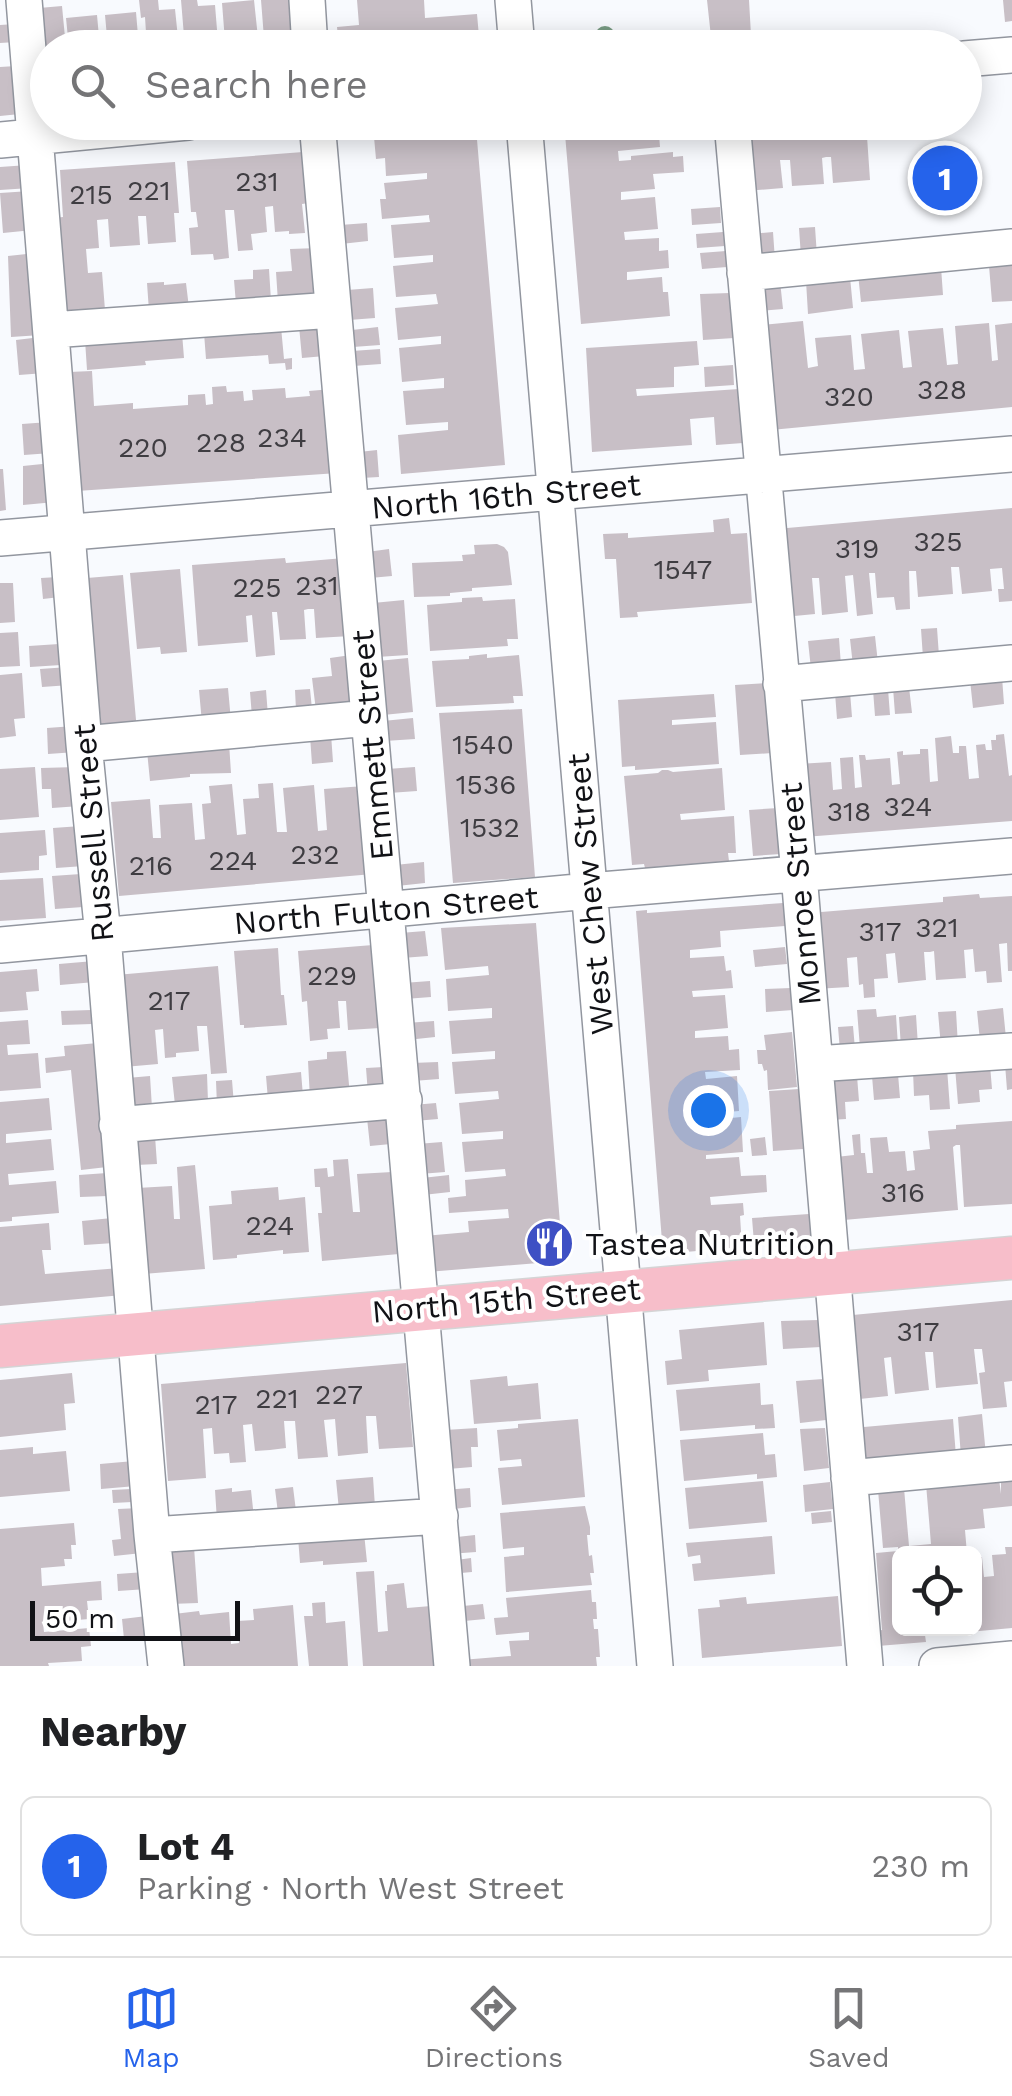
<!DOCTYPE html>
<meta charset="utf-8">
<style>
:root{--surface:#fff;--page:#f6f6f6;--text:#202124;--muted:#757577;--line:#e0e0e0;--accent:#2563eb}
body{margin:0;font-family:"Work Sans",sans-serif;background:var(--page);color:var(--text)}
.controls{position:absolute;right:30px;bottom:30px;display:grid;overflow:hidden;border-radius:15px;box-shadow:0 5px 25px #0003}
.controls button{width:90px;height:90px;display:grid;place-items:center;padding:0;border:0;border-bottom:2px solid var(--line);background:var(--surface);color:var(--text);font:50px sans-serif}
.scale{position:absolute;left:30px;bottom:25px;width:210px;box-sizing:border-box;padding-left:10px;border:5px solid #111216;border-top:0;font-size:28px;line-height:35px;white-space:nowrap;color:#111216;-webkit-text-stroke:8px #fff;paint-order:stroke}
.you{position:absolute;left:708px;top:1110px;width:35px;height:35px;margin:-25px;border:8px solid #fff;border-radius:50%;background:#1a73e8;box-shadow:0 0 0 15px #1a73e833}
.badge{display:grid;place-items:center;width:65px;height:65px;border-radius:50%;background:var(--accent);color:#fff;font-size:32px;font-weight:700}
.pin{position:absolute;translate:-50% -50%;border:5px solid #fff;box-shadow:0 2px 10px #0006}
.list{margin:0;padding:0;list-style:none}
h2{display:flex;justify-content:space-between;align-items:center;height:130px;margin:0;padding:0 40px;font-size:42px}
h2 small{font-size:32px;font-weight:400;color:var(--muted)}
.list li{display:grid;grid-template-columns:65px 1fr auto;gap:30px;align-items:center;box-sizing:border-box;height:140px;margin:0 20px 20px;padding:0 20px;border:2px solid var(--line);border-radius:15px}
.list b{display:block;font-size:38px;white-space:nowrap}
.list p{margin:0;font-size:32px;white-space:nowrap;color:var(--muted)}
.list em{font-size:32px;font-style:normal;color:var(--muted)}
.icon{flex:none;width:55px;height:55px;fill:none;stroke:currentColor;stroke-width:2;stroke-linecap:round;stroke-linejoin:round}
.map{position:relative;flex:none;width:1012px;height:1666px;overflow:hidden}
.search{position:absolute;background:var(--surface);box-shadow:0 5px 25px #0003;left:30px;right:30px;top:30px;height:110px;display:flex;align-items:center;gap:25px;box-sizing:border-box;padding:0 35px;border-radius:55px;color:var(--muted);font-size:38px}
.sheet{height:290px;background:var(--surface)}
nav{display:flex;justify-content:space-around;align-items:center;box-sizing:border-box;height:140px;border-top:2px solid var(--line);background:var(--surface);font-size:28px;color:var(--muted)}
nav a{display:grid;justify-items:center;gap:5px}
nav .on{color:var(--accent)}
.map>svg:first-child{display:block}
.building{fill:#c8bfc6}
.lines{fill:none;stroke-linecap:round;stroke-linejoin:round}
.minor-casing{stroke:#92969f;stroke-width:38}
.major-casing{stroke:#d4d4d5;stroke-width:45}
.minor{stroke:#fff;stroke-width:35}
.major{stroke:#f7beca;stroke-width:42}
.tree{fill:#799c84}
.labels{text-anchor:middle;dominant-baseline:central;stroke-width:8;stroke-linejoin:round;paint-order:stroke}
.number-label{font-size:28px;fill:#3f3d42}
.street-label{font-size:32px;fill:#111216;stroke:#fff}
.poi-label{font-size:32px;fill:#111216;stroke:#fff;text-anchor:start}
</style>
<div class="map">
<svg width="1012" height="1666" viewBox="0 0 1012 1666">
<rect width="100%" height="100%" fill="#f8fafe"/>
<path class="building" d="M139,0H158L159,10L175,9L179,48H147L145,17L141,18Z
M181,0H197L198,6L215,5L218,42L225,41L222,3L254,0L258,38H264L261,0H298L302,48H185Z
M357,0H424L425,18L477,14L480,48H339L337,27L359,25Z
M707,0H749L751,35L711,37Z
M1003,0H1012V21L1005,22Z
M62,6L66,48H48V80L39,8Z
M136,12L139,48H108L105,15Z
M97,15L100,48H69L66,18Z
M15,24L16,42L0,43V25Z
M16,66L20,114L0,116V67Z
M564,122H658L660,147L618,151L619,161L631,160V156L673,152V157L683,156L684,172L653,174L655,189L621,192V200L655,197L658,229L624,232L625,240L659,238V251L668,250L669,268L627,272V280L662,277L663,292H668L670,316L581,324Z
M684,122H717V127L685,130Z
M740,122H866L870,180L833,183L831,157H826L822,158L824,184L792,186L790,160H780L783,188L745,191Z
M476,128L505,465L401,474L398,435L448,430V422L406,425L403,391L444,388V378L402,382L399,348L441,344V336L398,340L395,308L438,304L436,294L396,297L393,266L433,262V255L394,258L391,225L430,222L429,217V215L382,219L380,199H386L384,183L427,179V173L386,176L385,158L376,159L374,137Z
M303,152L309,203L302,204L305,233L289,234V231L275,232L273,206L265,207L267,232L251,234L253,250L238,251L234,210H225L229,258L214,260L213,254L191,255L189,228L198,227L196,212H191L187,161Z
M175,162L179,213H174L176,242L148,244L146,216H138L140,245L110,247L108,219L97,220L99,248L86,249L88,273L102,272L105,310L65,317L54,218L63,217L60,170Z
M28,165L30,188L0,190V167Z
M30,191L33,230L3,233L0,193Z
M720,207L721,223L692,225L691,209Z
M367,223L368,241L341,244L340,225Z
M815,227L817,256L801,257L799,228Z
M723,232L725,246L697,248L696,234Z
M773,232L775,260L753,261L751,234Z
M318,248L322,299L278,302L276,272L292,271L290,249Z
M726,251L727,267L702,269L700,253Z
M36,253L41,335L11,337L8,256Z
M1012,264V301L992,302L989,266Z
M941,267L943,295L861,302L858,274Z
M269,269L271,301L236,304L234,280L253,279V270Z
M850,277L853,308L808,314L806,281Z
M780,281L783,309L758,311L756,283Z
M164,282V285L186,283L189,308L149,311L147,283Z
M373,288L375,318L349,320L347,290Z
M730,293L734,338L703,340L700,294Z
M803,321L808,368L818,366L815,338L851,335L854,370L865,369L861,334L899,330L903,368L912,367L908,331L943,328L947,365L958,364L955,326L989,323L992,361L998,360L995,325L1012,323V407L771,430L762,325Z
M322,324L325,356L302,358L299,326Z
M281,327L284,359L292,358V369L286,370L285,363L269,364L268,355L206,359L204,333Z
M378,327L380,345L353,347L352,330Z
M182,333L184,358L145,361L146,365L87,370L85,340Z
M41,337L45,373L19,375L16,340Z
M697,341L699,365L674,367V387L636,389L637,396L739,389L743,443L716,445L714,417L690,419L692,445L592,452L586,348Z
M380,349L381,364L353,366L352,351Z
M733,365L734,385L705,387L704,367Z
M92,371L94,406L133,403V409L188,405V395L205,394L206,405L213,404L212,387L226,386L227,392L243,391L244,401L253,400L252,390L285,388L286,398L310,396L309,391L332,389L338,473L77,491L69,372Z
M49,422L51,453L24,455L22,424Z
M377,450L379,477L361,478L359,452Z
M52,463L55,502L23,505V466Z
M0,469H3L6,510L0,511Z
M1012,508V601L999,602L998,589H1004L1002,568L990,569L992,591L962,594L959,567H951L953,594L918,597L916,571H909L910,609L896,610L894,597L877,598L875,573H869L873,614L857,616L853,575L845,576L848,612L822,615L819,578H812L815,614L784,617L776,529Z
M729,518L731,534L747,533L752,603L637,612L638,617L620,618L616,559H605L603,534L628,533V538L714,532L713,520Z
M497,544L504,547L508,552L512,585L472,588V591L450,593V596L414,597L412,563L463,561L462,555L475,554L474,545Z
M389,549L392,576L370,578L367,552Z
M285,558L286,563L344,558L351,636L316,638L314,609H308L304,610L306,639L280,640L277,612H272L275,655L256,657L252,615L246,616L248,642L198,646L192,565Z
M180,569L187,652L161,654L160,647L137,649L130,573Z
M123,575L137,731L102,734L87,578Z
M58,577L60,597L43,599L41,578Z
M0,583H13L15,622L0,623Z
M482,597L483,601L515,599L518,639H507L508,646L430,651L427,605L462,602V598Z
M404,600L408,655L377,657L373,603Z
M937,628L939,656L923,658L921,629Z
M18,632L20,666L0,667V633Z
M875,636L878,663L853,666L850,639Z
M839,638L841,666L811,669L808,641Z
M59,644L61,665L30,667L29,646Z
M487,654V658L519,655L523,696H513L514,703L436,707L432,661L469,659V656Z
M351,655L356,707L316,711L312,678L332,676L330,658Z
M408,658L413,712L383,715L378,661Z
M69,667L70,685L42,687L40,669Z
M22,673L25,718L14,719L16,736L0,738V675Z
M1002,677L1004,704L973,708L970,680Z
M766,683L772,753L740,755L735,685Z
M909,687L912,713L895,714L893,688Z
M228,688L231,721L202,723L199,690Z
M310,689L312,709L296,710L295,690Z
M888,689L890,715L875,716L873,690Z
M266,690L268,716L252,717L250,692Z
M850,692L852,717L837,719L835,693Z
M714,694L716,717L672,720V725L716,722L719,764L635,770V766L622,767L618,700Z
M522,709L535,877L453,883L439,713Z
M413,718L415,739L385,741L383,721Z
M74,726L76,752L48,754L47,728Z
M331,734L333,762L312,764L310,736Z
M1004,734L1009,776L1012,775V821L804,837L798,764L831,762L833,790L842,789L840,758L853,757L855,788L862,787L859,755H865L866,760L890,758L892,785L900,784L897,752L903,751V755L920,754V749H928L930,782L938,781L935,738L951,736L953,753H959V746H966L969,779L979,778L976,745L985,744L986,750H992L991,740H996V735Z
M229,743L231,773L190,774V777L150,781L147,751Z
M35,767L39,817L0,820V769Z
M77,767L80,806L52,808L51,789H42L41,768Z
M415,767L417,791L389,793L387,769Z
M722,768L725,810L680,814L681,820L734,816L736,853H728L729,861L645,868L644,864L632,865L624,776L658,773L662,770H668L673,772Z
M273,783L277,832H287L283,788L314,785L318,831L327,830L324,789L364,786L373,874L119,896L111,802L150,799L153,838H161L159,805L192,803L195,840L205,839L202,804L211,803L209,786L232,784L237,835L246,834L243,799L259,798L258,784Z
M778,808L781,854L753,856L749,810Z
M81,826L84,866L56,868L53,828Z
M45,830L47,855L39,856V870L0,873V833Z
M424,862L425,883L397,886L395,865Z
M81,874L83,907L55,909L52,876Z
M43,878L46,918L0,921V880Z
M979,894L980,898L1012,896V971H1008L1007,943L999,944L1002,982L987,983L986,971L975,972L973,949L964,950L966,978L936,980L934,951L930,952H924L926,980L898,983L895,953L886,954L888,978L874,979L875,997L864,998L863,984L859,985L857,957L847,958L849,987L815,989L809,913L943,902V897Z
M783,903L785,926L720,931L721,947L690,950V958L724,956L726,971L731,970L733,988L692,991L693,997L725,995L728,1028L695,1031V1038L728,1036L729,1050L739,1049L740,1070L705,1072L706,1079L737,1076L739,1111L702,1114V1121L741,1117L743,1152L706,1155V1159L739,1157L741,1176L766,1175L767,1192L710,1197L711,1205L743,1203L744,1215L740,1216L742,1247L663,1254L636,911L647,910V913Z
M536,923L563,1261L427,1272L424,1236L469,1232L468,1221L509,1218L508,1209L449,1213L448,1198L466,1196L465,1180L506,1176L505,1169L465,1172L462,1142L503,1139V1131L462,1134L459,1103L499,1099L498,1091L455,1094L452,1062L495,1059V1051L452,1054L449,1021L492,1018V1008L448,1011L446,979L489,975L488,966L445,970L441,928Z
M425,931L428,956L402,958L400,933Z
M373,945L380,1028L348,1030L346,1001H338L340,1028L327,1029L328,1039L310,1041L307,1001L302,1002L298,951Z
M785,947L787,964L755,967L753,950Z
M278,948L281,995H284L287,1025L244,1028V1025H240L234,951Z
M94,961L95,982L60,985L59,964Z
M218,966L227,1073L211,1074L207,1026H197L199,1051L176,1053V1057L165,1058L163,1029L155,1030L158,1064L124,1067L116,975Z
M37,969L39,991L26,992L28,1010L0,1012V972Z
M430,981L431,997L405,999L403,983Z
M791,988L793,1010L766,1012L765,989Z
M1003,1008L1006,1038L980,1041L977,1011Z
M876,1009L877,1017L896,1015L898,1046L860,1048L857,1010Z
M91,1010L92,1024L62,1025L61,1011Z
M956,1011L958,1046L941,1047L938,1012Z
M916,1015L918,1046L901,1048L899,1017Z
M28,1020L30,1044L7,1045L8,1055L38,1053L41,1088L0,1091V1022Z
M434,1021L435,1037L407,1040L406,1023Z
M853,1026L855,1049L840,1051L838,1027Z
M792,1032L797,1087L768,1090L767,1070L764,1071L762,1064H758L757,1050H766L764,1035Z
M98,1043L107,1167L81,1170L71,1070L46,1073L45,1058L65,1056L64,1046Z
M346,1051L350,1096L310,1099L308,1061L327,1059V1052Z
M438,1062L439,1079L413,1081L412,1063Z
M1005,1064H1012V1089L1007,1090Z
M990,1065L992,1089L979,1090L980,1102L958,1104L955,1067Z
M384,1067L385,1093L368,1094L366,1068Z
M947,1068L950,1109L930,1110L929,1095L914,1096L913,1071Z
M301,1072L303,1096L268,1100L266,1076Z
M207,1074L208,1102L175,1105L172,1077Z
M898,1074L900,1098L874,1100L872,1076Z
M150,1076L152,1108L130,1110L127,1078Z
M857,1076L859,1101L845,1102L846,1119L830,1120L822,1079Z
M232,1080L234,1105L217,1106L216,1081Z
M799,1089L803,1149L773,1151L769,1091Z
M49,1098L52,1130L6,1134V1143L51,1139L54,1170L8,1174L9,1185L56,1181L59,1213L12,1217V1221L0,1222V1102Z
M436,1103L438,1119L415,1121L413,1105Z
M388,1116L391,1144L370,1146L367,1118Z
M1012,1121V1204L964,1207L960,1145H956L953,1147L958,1210L832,1221L827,1158L854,1155L852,1135L860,1134L861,1153H865L867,1173H873L870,1138L887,1137L889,1152L905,1151L907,1171L915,1170L913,1151L930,1149L928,1131L956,1129V1125Z
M155,1136L157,1164L136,1165L134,1138Z
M765,1137L767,1155L752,1156L750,1139Z
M442,1142L445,1172L420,1174L417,1144Z
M348,1159L353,1212H360L357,1174L392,1172L399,1254L322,1261L318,1213H322L320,1187H315L314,1169L327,1168L328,1177L334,1176L333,1160Z
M195,1165L205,1269L143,1274L137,1188L172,1186L174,1219H180L177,1167Z
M107,1173L108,1196L80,1197L79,1175Z
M449,1175L450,1192L423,1195L422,1178Z
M278,1187L279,1200L305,1197L309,1252L283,1254V1250L237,1255V1258L213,1260L209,1206L232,1204L231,1191Z
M809,1214L811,1237L754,1243L752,1218Z
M112,1218L114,1243L84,1245L82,1221Z
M49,1223L51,1250H42L45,1274L120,1268L123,1295L0,1306V1227Z
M1012,1300V1381L1004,1382L1007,1407L983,1409L979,1373L985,1372L982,1349H974L978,1384L936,1388L933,1352H925L929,1390L895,1394L891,1357L884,1358L888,1396L850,1400L842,1316Z
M819,1320L821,1347L783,1349L781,1321Z
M764,1322L767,1365L708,1370L709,1381L667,1385L665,1361L682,1359L679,1330Z
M406,1363L413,1447L379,1449L376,1416H366L368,1453L338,1456L335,1419L324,1420L328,1457L298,1459L295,1421H284L286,1448L270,1450L255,1451L252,1424L243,1425L246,1462L230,1463L229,1453L214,1454L212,1428L203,1429L206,1478L168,1481L161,1384Z
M72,1373L75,1403L64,1404L66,1430L0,1437V1380Z
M507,1376L508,1386L538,1383L541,1419L474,1424L470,1380Z
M823,1379L826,1420L800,1423L796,1381Z
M760,1383L761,1405L773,1404L775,1428L755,1429V1425L680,1431L676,1390Z
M982,1414L986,1455L961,1457L958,1417Z
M578,1419L585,1497L502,1505L498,1468L522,1466L521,1459L500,1461L497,1430L518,1428V1424Z
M953,1419L956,1456L857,1465L853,1428Z
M477,1428L478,1447H471L472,1467L448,1469L445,1430Z
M825,1428L829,1468L804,1471L800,1429Z
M763,1433L765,1455L775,1454L777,1477L757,1479V1474L684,1481L680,1440Z
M33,1447V1454L66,1451L70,1491L0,1497V1450Z
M134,1461L136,1486L101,1489L100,1464Z
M373,1477L375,1507L339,1510L336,1480Z
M1012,1478V1506L983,1509L985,1528L965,1530L967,1554H900V1628H924L926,1642L878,1646L877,1631L882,1630L876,1553L898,1551V1547L883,1548L878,1490L904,1488L909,1546L931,1544L926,1484L999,1479L1001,1494V1479Z
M763,1481L767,1522L689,1529L685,1488Z
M830,1482L833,1509L805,1512L803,1485Z
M293,1487L296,1511L278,1513L275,1489Z
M232,1488V1492L251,1490L254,1518L217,1521L215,1490Z
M470,1488L471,1507L445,1510L443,1490Z
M131,1489L132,1502L113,1503L112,1490Z
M585,1506L590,1527V1535H587L589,1556L592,1555L594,1573H590L592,1585L506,1592L504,1557L524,1555V1547L503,1549L500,1513Z
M140,1508L142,1553L114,1556L112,1540L121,1539L118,1509Z
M831,1511L832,1522L812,1524L811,1513Z
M74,1523L76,1545H71L72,1559H64L65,1566L41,1568L42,1586L101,1581L102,1600L87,1601L89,1619L43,1623L44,1632L89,1628L91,1646L81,1647L82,1661L48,1663L49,1666H0V1529Z
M364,1533L367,1562L323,1565V1561L300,1563L298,1537Z
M475,1535L476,1552L449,1554L448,1538Z
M772,1536L775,1574L694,1581L692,1564L701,1563L700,1555L688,1557L686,1543Z
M194,1547L198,1603L170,1604L167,1549Z
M1005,1547H1012V1628L947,1634L946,1628H974V1557H982L984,1577L994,1576L992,1555L1006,1554Z
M471,1558L472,1572L450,1574L449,1561Z
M374,1571L378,1632L388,1631L385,1591H387V1585L404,1583L407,1608L431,1606L437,1666H363L356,1572Z
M145,1572L147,1589L118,1591L117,1574Z
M591,1590L592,1602H596L597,1619H593L594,1629H598L600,1657H596L597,1666H462L461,1660L511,1656L509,1641L529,1640V1632L496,1635L494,1618L508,1617L506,1598Z
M838,1596L842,1646L702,1658L698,1609L720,1607L719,1600L746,1597L747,1604Z
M325,1602L326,1623L345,1621L348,1666H309L304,1616H313L312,1603Z
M483,1604L485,1619L454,1622L453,1607Z
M293,1605L298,1666H179L174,1614L199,1611L200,1615L229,1612L231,1644L239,1643L237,1621L254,1620L253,1609Z
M147,1616L149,1637L124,1639L122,1619Z"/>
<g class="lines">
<defs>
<path id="minor" d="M24,0L84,744L103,936L152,1535L166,1666
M307,0L310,48
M513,0L517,48
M964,59L1012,55
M317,122L452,1666
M524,122L655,1666
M732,122L799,874L865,1666
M0,140L188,122
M745,273L1012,247
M51,330L333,310
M0,538L1012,454
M781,684L1012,663
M84,744L369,718
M0,945L589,891L1012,856
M815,1064L1012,1051
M117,1125L404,1100
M849,1478L1012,1463
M152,1535L440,1516
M937,1666L1012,1659"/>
<path id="major" d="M0,1346L1012,1258"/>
</defs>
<use href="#minor" class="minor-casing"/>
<use href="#major" class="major-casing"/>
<use href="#minor" class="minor"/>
<use href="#major" class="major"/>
</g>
<circle class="tree" cx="605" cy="36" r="10"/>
<defs>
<symbol id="restaurant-disc" viewBox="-11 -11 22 22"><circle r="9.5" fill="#3e50c4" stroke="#fff"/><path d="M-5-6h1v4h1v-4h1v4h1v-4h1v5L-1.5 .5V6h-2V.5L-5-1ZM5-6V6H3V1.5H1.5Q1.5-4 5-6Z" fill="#fff"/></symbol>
</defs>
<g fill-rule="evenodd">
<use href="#restaurant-disc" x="522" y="1216" width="55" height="55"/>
</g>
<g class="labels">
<g class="number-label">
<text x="257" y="181">231</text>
<text x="149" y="190">221</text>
<text x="91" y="194">215</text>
<text x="942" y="389">328</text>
<text x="849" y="396">320</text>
<text x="282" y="437">234</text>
<text x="221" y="442">228</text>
<text x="143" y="447">220</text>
<text x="938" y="541">325</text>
<text x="857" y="548">319</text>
<text x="683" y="569">1547</text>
<text x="317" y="585">231</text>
<text x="257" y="587">225</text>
<text x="483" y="744">1540</text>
<text x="486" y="784">1536</text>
<text x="908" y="806">324</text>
<text x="849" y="811">318</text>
<text x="490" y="827">1532</text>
<text x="315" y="854">232</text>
<text x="233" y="860">224</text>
<text x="151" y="865">216</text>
<text x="937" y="927">321</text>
<text x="880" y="931">317</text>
<text x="332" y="975">229</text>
<text x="169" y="1000">217</text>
<text x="903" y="1192">316</text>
<text x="270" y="1225">224</text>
<text x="918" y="1331">317</text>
<text x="339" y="1394">227</text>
<text x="277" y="1398">221</text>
<text x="216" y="1404">217</text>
</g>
<g class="street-label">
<text transform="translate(506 496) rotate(-5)">North 16th Street</text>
<text transform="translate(372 745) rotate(-95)">Emmett Street</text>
<text transform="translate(93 833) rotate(-95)">Russell Street</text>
<text transform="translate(590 894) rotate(-95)">West Chew Street</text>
<text transform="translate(800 894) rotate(-95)">Monroe Street</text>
<text transform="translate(386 910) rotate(-5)">North Fulton Street</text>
<text transform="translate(506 1300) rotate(-5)">North 15th Street</text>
</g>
<g class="poi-label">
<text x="585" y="1244">Tastea Nutrition</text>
</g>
</g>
</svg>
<div class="controls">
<button><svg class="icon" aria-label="locate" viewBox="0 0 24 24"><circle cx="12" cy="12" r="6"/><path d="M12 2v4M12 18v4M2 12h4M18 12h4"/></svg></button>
</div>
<div class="scale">50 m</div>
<div class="you"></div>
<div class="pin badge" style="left:945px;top:178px">1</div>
<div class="search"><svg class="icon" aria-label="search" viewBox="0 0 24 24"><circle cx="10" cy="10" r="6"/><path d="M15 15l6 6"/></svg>Search here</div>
</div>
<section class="sheet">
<h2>Nearby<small></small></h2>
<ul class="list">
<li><span class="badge">1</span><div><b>Lot 4</b><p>Parking · North West Street</p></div><em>230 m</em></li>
</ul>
</section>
<nav>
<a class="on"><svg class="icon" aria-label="map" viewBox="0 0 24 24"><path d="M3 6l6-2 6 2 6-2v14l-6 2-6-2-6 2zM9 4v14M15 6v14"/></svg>Map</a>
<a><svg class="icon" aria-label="directions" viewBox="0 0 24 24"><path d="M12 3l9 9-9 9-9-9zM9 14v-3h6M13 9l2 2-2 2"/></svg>Directions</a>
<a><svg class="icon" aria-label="saved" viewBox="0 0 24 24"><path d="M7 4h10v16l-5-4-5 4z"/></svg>Saved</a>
</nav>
